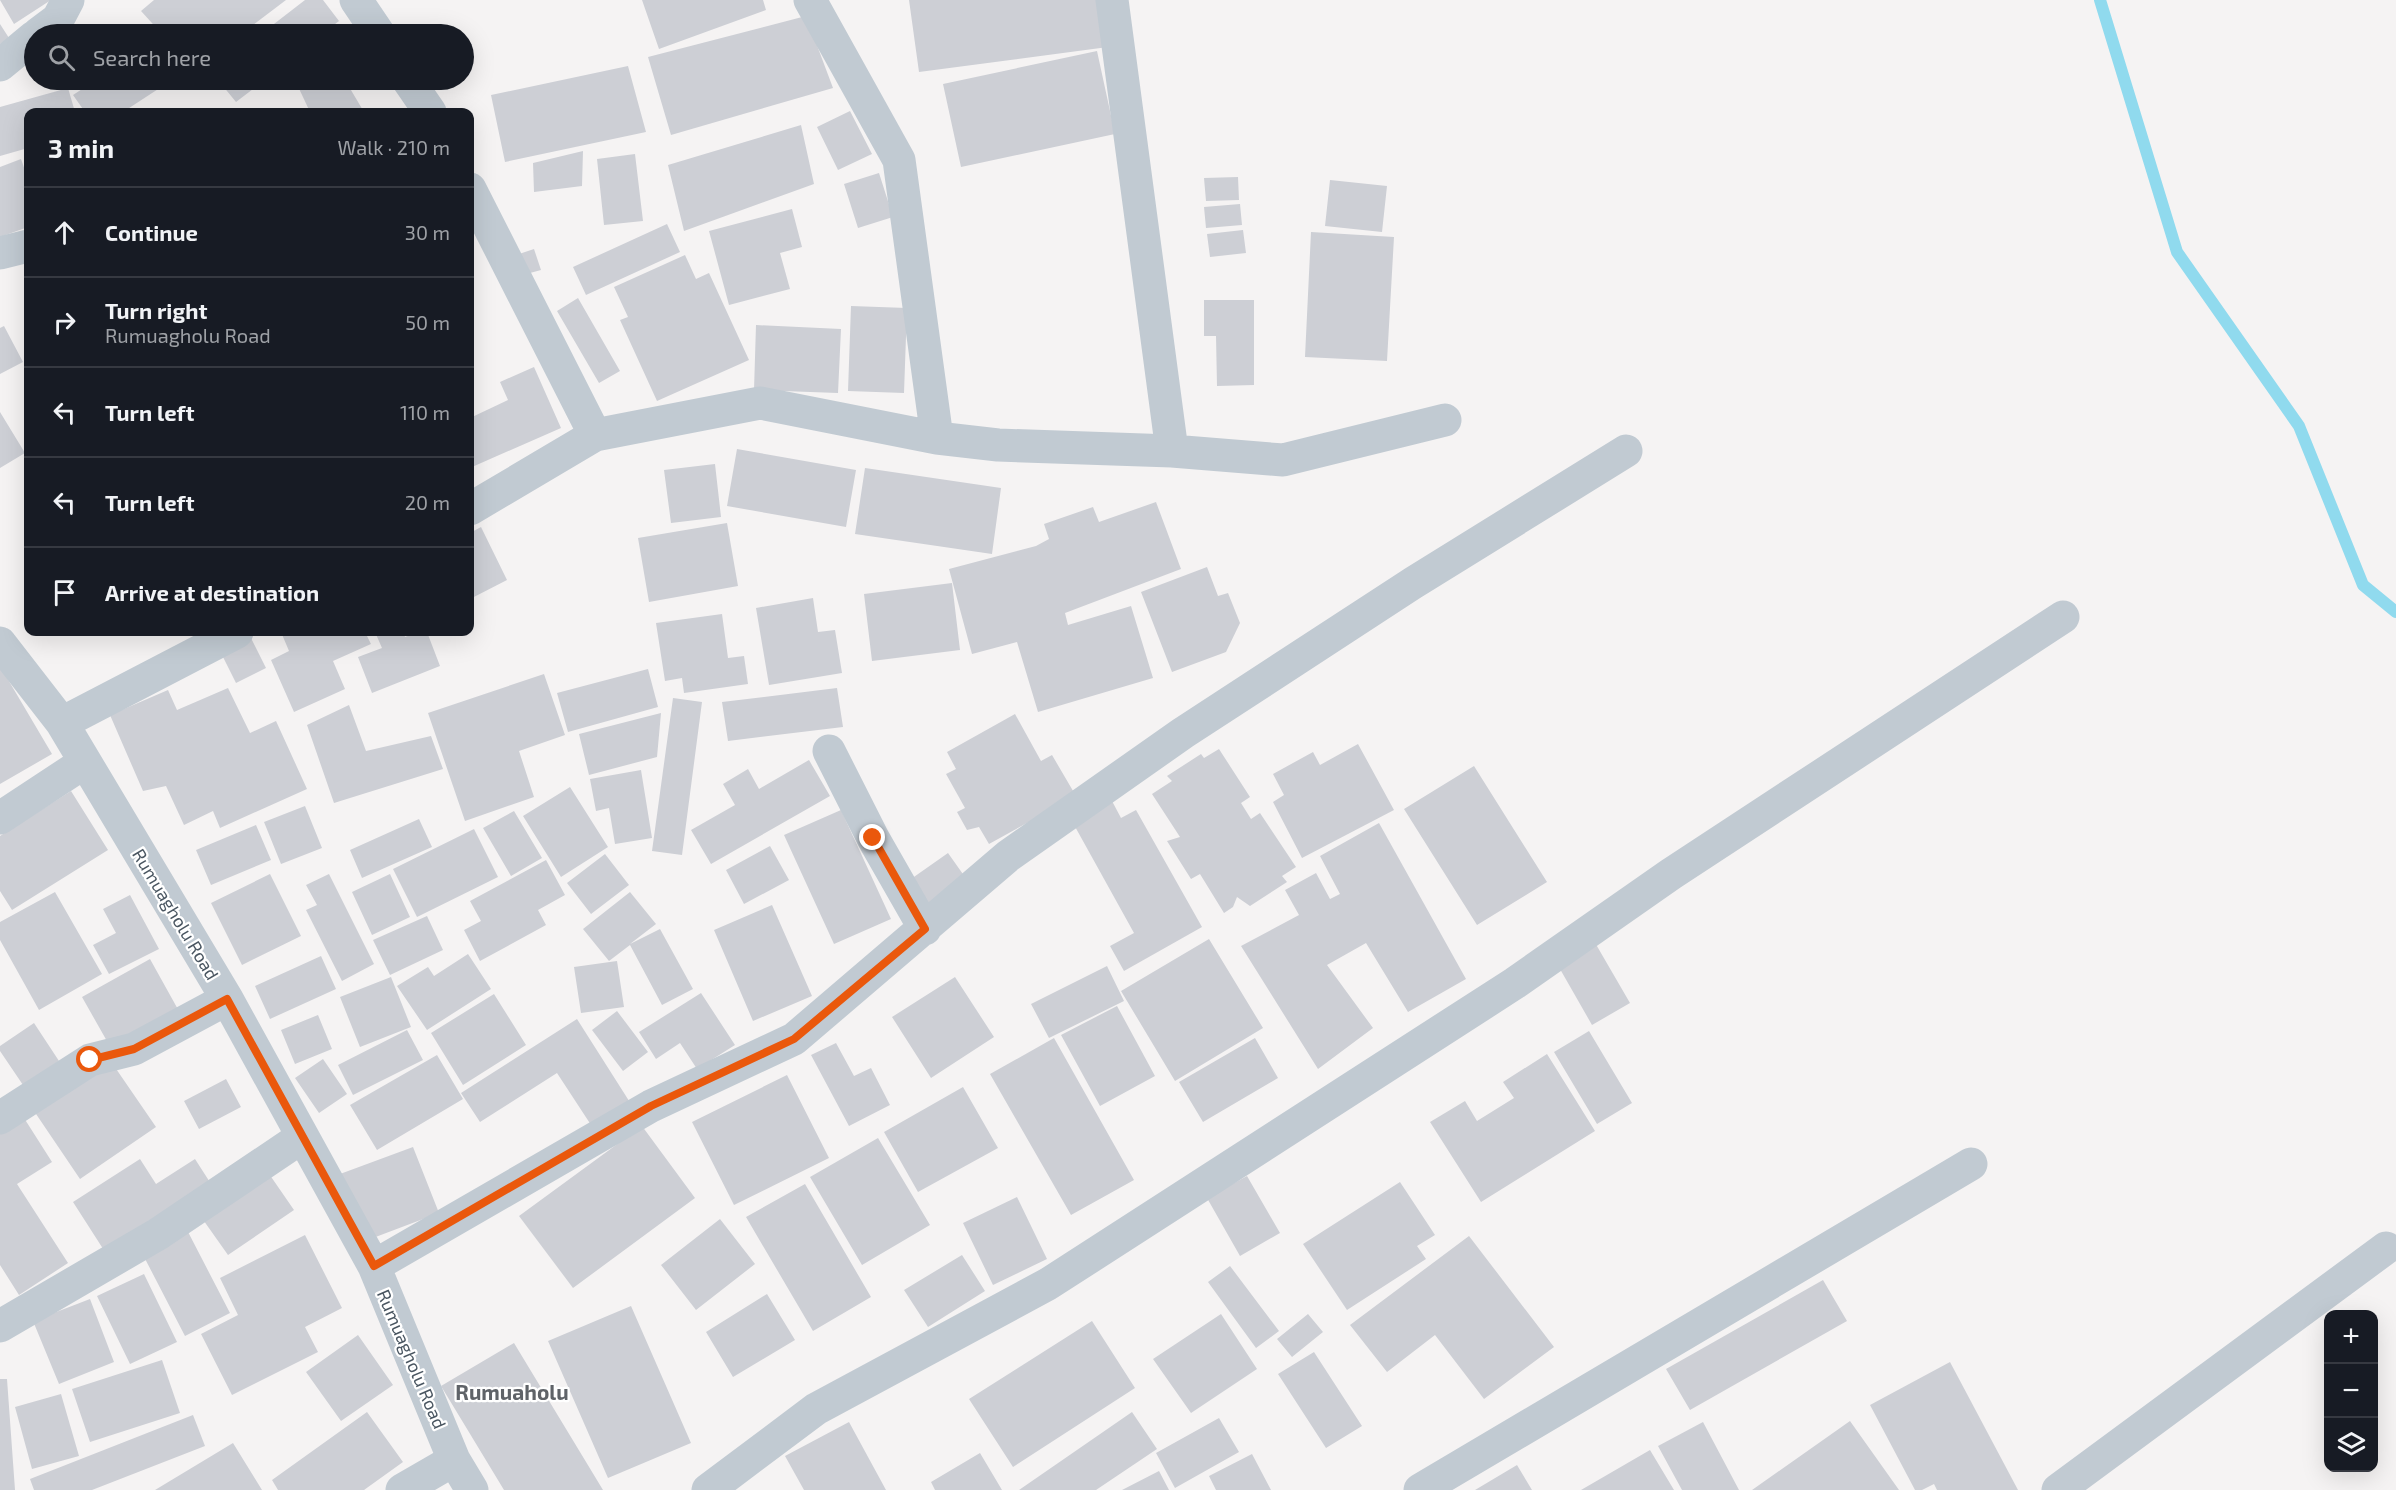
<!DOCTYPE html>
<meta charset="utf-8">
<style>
:root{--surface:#171b24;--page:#20242c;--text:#f1f3f6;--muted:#9ea1a6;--line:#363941}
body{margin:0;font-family:"Exo 2",sans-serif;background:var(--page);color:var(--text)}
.controls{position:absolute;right:18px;bottom:18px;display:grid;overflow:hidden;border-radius:12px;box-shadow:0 6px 24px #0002}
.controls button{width:54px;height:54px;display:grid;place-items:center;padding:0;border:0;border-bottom:2px solid var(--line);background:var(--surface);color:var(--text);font:30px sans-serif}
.stop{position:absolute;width:18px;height:18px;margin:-14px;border:4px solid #ea580c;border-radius:50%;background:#fff}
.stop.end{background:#ea580c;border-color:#fff;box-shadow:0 2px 6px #0008}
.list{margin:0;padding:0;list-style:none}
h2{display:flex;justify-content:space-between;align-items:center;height:78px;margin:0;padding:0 24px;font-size:26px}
h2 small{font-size:20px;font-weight:400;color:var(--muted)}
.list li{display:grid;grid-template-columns:39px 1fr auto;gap:18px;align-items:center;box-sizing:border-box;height:90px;padding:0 24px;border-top:2px solid var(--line)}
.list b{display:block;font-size:22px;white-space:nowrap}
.list p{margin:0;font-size:20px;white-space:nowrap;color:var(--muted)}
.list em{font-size:20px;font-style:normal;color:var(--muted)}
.icon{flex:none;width:33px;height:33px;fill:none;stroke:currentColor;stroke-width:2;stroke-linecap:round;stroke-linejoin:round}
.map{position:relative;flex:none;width:2396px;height:1490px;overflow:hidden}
.search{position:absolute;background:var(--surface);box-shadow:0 6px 24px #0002;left:24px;top:24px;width:450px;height:66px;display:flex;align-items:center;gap:15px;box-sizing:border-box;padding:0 21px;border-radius:33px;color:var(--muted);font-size:22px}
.panel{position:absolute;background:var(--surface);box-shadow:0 6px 24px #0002;left:24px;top:108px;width:450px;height:528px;border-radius:12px}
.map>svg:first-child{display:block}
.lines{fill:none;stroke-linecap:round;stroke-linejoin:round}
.stream{stroke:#90daee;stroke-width:12}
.building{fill:#cdcfd5}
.minor{stroke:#c1cad2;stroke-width:33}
.route{stroke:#ea580c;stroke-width:8}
.labels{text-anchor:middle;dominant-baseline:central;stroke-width:4.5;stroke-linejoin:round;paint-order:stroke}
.street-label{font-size:18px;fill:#4a5661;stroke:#fff}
.quarter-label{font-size:21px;font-weight:bold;fill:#5f6368;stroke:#fff}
</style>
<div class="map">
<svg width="2396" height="1490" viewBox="0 0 2396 1490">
<rect width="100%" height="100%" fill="#f5f3f3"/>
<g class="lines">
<path class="stream" d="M2100,0L2177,252L2299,426L2363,585L2396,612"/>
</g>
<path class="building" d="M0,0H51L14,24Z
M154,0H286L241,34H162L141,11Z
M305,0H323L339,21L322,34H261Z
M642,0H763L766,10L659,49Z
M909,0H1101L1108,47L919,72Z
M806,16L833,88L671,135L648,57Z
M0,24L9,38L0,44Z
M1097,51L1115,134L961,167L943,84Z
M628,66L646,132L505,162L491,95Z
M96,80H172L123,112H85L73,95Z
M218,80H265L236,102Z
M295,80H345L364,112H310Z
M68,88L75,112H28V148L0,156V107Z
M850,111L872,154L838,170L817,127Z
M801,125L814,184L684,231L668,165Z
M583,151L582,186L534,192L533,163Z
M635,154L643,221L604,225L597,159Z
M21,159L28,179V227L0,237V167Z
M879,173L893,217L858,228L844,184Z
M1238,177L1239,200L1206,201L1204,178Z
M1330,180L1387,186L1382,232L1325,226Z
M1240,204L1242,225L1206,228L1204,207Z
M792,209L802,247L780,253L790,289L729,305L709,231Z
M667,224L680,252L586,295L573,267Z
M1243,230L1246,253L1210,257L1207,234Z
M1311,232L1394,237L1387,361L1305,357Z
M534,249L541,270L519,276L513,256Z
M685,255L696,279L709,273L749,360L657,401L620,320L628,317L614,287Z
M578,298L620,371L599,383L557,311Z
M1204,300H1254V385L1217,386L1216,336H1204Z
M851,306L907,308L904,393L848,391Z
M756,325L841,329L838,393L754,390Z
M4,326L23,362L0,374V328Z
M534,367L561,428L472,467L470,461V418L508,400L500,382Z
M0,412L25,453L0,468Z
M737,449L856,470L846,527L727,506Z
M715,464L721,517L671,523L664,470Z
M865,468L1001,488L992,554L855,534Z
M1156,502L1181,569L1065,613L1068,625L1131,606L1153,678L1038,712L1017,642L972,654L949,569L1036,546L1049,539L1044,524L1093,507L1099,522Z
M727,523L738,586L649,602L638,538Z
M481,527L507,580L470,599V533Z
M1207,567L1218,596L1228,593L1240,623L1226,652L1172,672L1141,592Z
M952,583L960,650L872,661L864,594Z
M813,598L818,632L835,630L842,673L769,685L756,608Z
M722,614L728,658L744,656L748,684L684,693L682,678L665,681L656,623Z
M281,632H365L371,644L333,661L345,689L294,712L271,660L289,651Z
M375,632H408L404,634L405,637L419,632H427L440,666L372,693L358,657L382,648Z
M250,636L266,668L236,683L220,651Z
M0,666L52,754L0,784Z
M648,669L658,707L568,732L557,693Z
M544,674L565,735L519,751L534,797L465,821L428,713Z
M228,688L250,733L276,721L307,789L220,828L213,811L184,825L166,786L143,791L110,715L168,690L177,710Z
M837,688L843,727L728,741L722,702Z
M673,698L702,702L682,855L652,851Z
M349,705L366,751L431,736L443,769L334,803L307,725Z
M661,713L657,757L589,775L579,734Z
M1015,714L1041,761L1052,755L1076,796L989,844L979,827L967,830L957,812L965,808L946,774L956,769L947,752Z
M1358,744L1394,810L1302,858L1273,802L1284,795L1273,774L1313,752L1320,765Z
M1219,749L1250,797L1241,803L1251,819L1260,813L1296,867L1282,876L1287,882L1250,906L1237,897L1233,907L1224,913L1200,874L1191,879L1167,841L1180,837L1152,794L1172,781L1167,776L1201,754L1204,758Z
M809,760L830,796L711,864L691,830L735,805L723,784L748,769L759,789Z
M1474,766L1547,882L1477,925L1404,809Z
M641,770L652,838L615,844L609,808L596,811L590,779Z
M570,787L608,847L561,877L523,816Z
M71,791L108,850L12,910L0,891V836Z
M1112,801L1121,818L1136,810L1202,927L1124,971L1110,946L1134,933L1073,823Z
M305,806L322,848L281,864L264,822Z
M841,810L891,919L834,944L784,835Z
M514,811L542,858L511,876L483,828Z
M419,819L432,847L362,878L350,850Z
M1379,823L1466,979L1408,1012L1366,943L1327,965L1373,1028L1318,1069L1241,946L1299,915L1285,890L1316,873L1330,899L1340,894L1320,856Z
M256,825L271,860L211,885L196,850Z
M474,829L498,877L417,917L393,869Z
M770,846L789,880L744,904L726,870Z
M948,853L965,877L925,906L911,879Z
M605,854L629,885L591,914L567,883Z
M546,860L565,895L538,910L546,925L480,961L464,930L481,921L470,901Z
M270,874L301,936L242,965L211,903Z
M329,874L374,964L342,981L306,910L317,905L306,885Z
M390,874L410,917L372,935L352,892Z
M55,892L102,974L39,1010L0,940V922Z
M630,892L656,924L630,944L660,929L693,989L662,1005L630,945L609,961L583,929Z
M130,895L159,949L109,974L93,945L116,933L103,909Z
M772,905L812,996L753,1021L714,930Z
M427,916L443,950L390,975L373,940Z
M1209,939L1263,1028L1175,1081L1121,991Z
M1594,941L1630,1003L1592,1025L1556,962Z
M468,954L491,989L427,1030L397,986L428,967L434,976Z
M321,956L336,989L270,1019L255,986Z
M150,959L180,1013L112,1050L82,997Z
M617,961L624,1007L581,1013L574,967Z
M1107,966L1124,1001L1049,1038L1031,1004Z
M391,977L411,1027L360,1047L340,997Z
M955,977L994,1037L931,1078L892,1017Z
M701,993L735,1045L697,1069L680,1043L656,1059L639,1032Z
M494,994L526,1045L463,1085L431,1033Z
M1117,1006L1155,1076L1100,1106L1061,1035Z
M617,1011L648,1052L623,1071L592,1030Z
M318,1015L332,1049L295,1064L281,1030Z
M577,1019L631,1104L593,1128L557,1073L480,1122L461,1093Z
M34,1023L59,1061L23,1085L0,1051V1046Z
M407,1030L423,1060L353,1095L338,1065Z
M1589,1031L1632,1103L1597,1124L1554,1052Z
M1054,1038L1134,1180L1071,1215L990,1074Z
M1255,1038L1278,1078L1203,1122L1179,1082Z
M836,1043L854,1076L871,1068L890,1105L849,1126L811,1055Z
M1547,1054L1595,1131L1481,1202L1430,1122L1465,1101L1477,1121L1514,1098L1503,1082Z
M437,1055L463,1099L377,1150L350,1105Z
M323,1059L347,1094L319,1113L295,1078Z
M110,1060L156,1127L80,1179L34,1111Z
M787,1075L829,1158L734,1205L692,1122Z
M226,1079L241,1107L199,1129L184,1101Z
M963,1087L998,1148L918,1192L884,1132Z
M24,1118L52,1162L17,1184L68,1263L19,1295L0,1265V1133Z
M642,1126L695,1198L573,1288L519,1216Z
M878,1138L930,1225L862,1265L810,1177Z
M413,1147L439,1213L365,1241L340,1174Z
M140,1159L156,1184L195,1159L213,1187L107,1255L73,1202Z
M265,1168L294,1210L228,1255L199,1214Z
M1247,1176L1280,1233L1240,1256L1207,1198Z
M1400,1182L1435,1235L1417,1246L1426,1259L1347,1310L1303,1244Z
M805,1184L871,1297L813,1331L746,1217Z
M1017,1197L1047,1259L993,1285L963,1223Z
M720,1219L755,1264L696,1310L661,1265Z
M186,1228L230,1313L185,1336L141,1251Z
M305,1235L342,1308L305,1327L318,1352L232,1395L201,1334L238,1315L220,1278Z
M1469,1236L1554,1347L1484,1399L1435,1335L1387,1372L1350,1325Z
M962,1255L985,1291L928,1327L904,1290Z
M1230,1266L1279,1331L1256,1348L1208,1282Z
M144,1274L177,1342L130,1364L97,1296Z
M1823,1280L1847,1321L1690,1410L1666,1369Z
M767,1294L795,1340L733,1377L706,1332Z
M90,1299L114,1362L59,1384L33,1321Z
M631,1306L691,1443L608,1478L548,1341Z
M1221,1314L1257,1369L1191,1413L1153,1359Z
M1308,1314L1323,1332L1292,1357L1277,1339Z
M1092,1321L1135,1388L1013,1467L969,1399Z
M358,1335L393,1385L341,1421L306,1372Z
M514,1343L603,1490H504L441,1386Z
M1314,1352L1362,1426L1326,1448L1278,1374Z
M162,1360L180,1413L90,1442L72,1389Z
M1950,1362L2018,1490H1937L1934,1484L1922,1490H1915L1870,1405Z
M0,1379H7L15,1490H0Z
M61,1394L79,1456L32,1469L15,1407Z
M367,1412L403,1462L364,1490H278L272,1480Z
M1132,1412L1157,1449L1096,1490H1019Z
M193,1415L205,1446L92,1490H34L30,1479Z
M1219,1418L1239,1452L1175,1488L1156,1453Z
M1850,1421L1899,1490H1752Z
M849,1422L886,1490H804L785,1456Z
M1703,1422L1739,1490H1682L1658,1446Z
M233,1443L262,1490H155Z
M1650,1450L1674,1490H1581Z
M980,1453L1002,1490H935L931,1482Z
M1252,1454L1271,1490H1216L1209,1476Z
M1517,1465L1532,1490H1475Z
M1159,1471L1169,1490H1122Z"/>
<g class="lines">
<path class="minor" d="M356,0L379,34
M810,0L899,160L937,438
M1112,0L1172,451
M38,34L58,19L68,0
M0,65L34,37
M408,80L430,112
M470,189L595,435
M0,253L28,246
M470,509L595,435L760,403L937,438L998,445L1172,451L1283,460L1445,420
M0,643L62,723L227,999L374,1266L454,1460L472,1490
M62,723L237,632
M829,751L873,838L925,929
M0,818L85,762
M0,1118L90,1060L134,1049L227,999
M374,1266L651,1106L794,1039L1008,856L1183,733L1413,583L1626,451
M0,1326L158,1234L302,1137
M402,1490L454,1460
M708,1490L816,1409L1048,1284L1515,983L1671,874L2063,617
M1420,1490L1971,1164
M2058,1490L2386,1248"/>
</g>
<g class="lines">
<path class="route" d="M90,1060L134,1049L227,999L374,1266L651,1106L794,1039L925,929L873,838"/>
</g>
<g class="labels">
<g class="street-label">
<text transform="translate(176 914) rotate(59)">Rumuagholu Road</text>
<text transform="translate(412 1359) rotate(67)">Rumuagholu Road</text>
</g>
<g class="quarter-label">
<text x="512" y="1391">Rumuaholu</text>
</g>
</g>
</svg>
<div class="controls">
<button>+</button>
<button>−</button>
<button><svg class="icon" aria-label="layers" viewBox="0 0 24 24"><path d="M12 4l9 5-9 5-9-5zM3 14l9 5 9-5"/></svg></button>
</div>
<div class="stop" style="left:90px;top:1060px"></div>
<div class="stop end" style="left:873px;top:838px"></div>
<div class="search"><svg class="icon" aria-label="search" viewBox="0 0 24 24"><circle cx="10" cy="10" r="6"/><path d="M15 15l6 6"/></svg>Search here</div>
<section class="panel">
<h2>3 min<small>Walk · 210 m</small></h2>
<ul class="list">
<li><svg class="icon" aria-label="ahead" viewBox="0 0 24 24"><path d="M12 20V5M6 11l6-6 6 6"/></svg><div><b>Continue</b></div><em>30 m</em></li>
<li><svg class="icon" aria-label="right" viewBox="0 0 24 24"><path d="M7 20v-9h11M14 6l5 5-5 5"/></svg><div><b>Turn right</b><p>Rumuagholu Road</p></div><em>50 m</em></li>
<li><svg class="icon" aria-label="left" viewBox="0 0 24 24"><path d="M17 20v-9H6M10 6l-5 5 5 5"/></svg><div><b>Turn left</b></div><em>110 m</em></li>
<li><svg class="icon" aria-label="left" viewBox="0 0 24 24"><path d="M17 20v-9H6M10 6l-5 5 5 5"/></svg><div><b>Turn left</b></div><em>20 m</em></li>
<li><svg class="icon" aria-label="arrive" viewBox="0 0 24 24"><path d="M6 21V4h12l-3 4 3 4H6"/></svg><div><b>Arrive at destination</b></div></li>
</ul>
</section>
</div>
